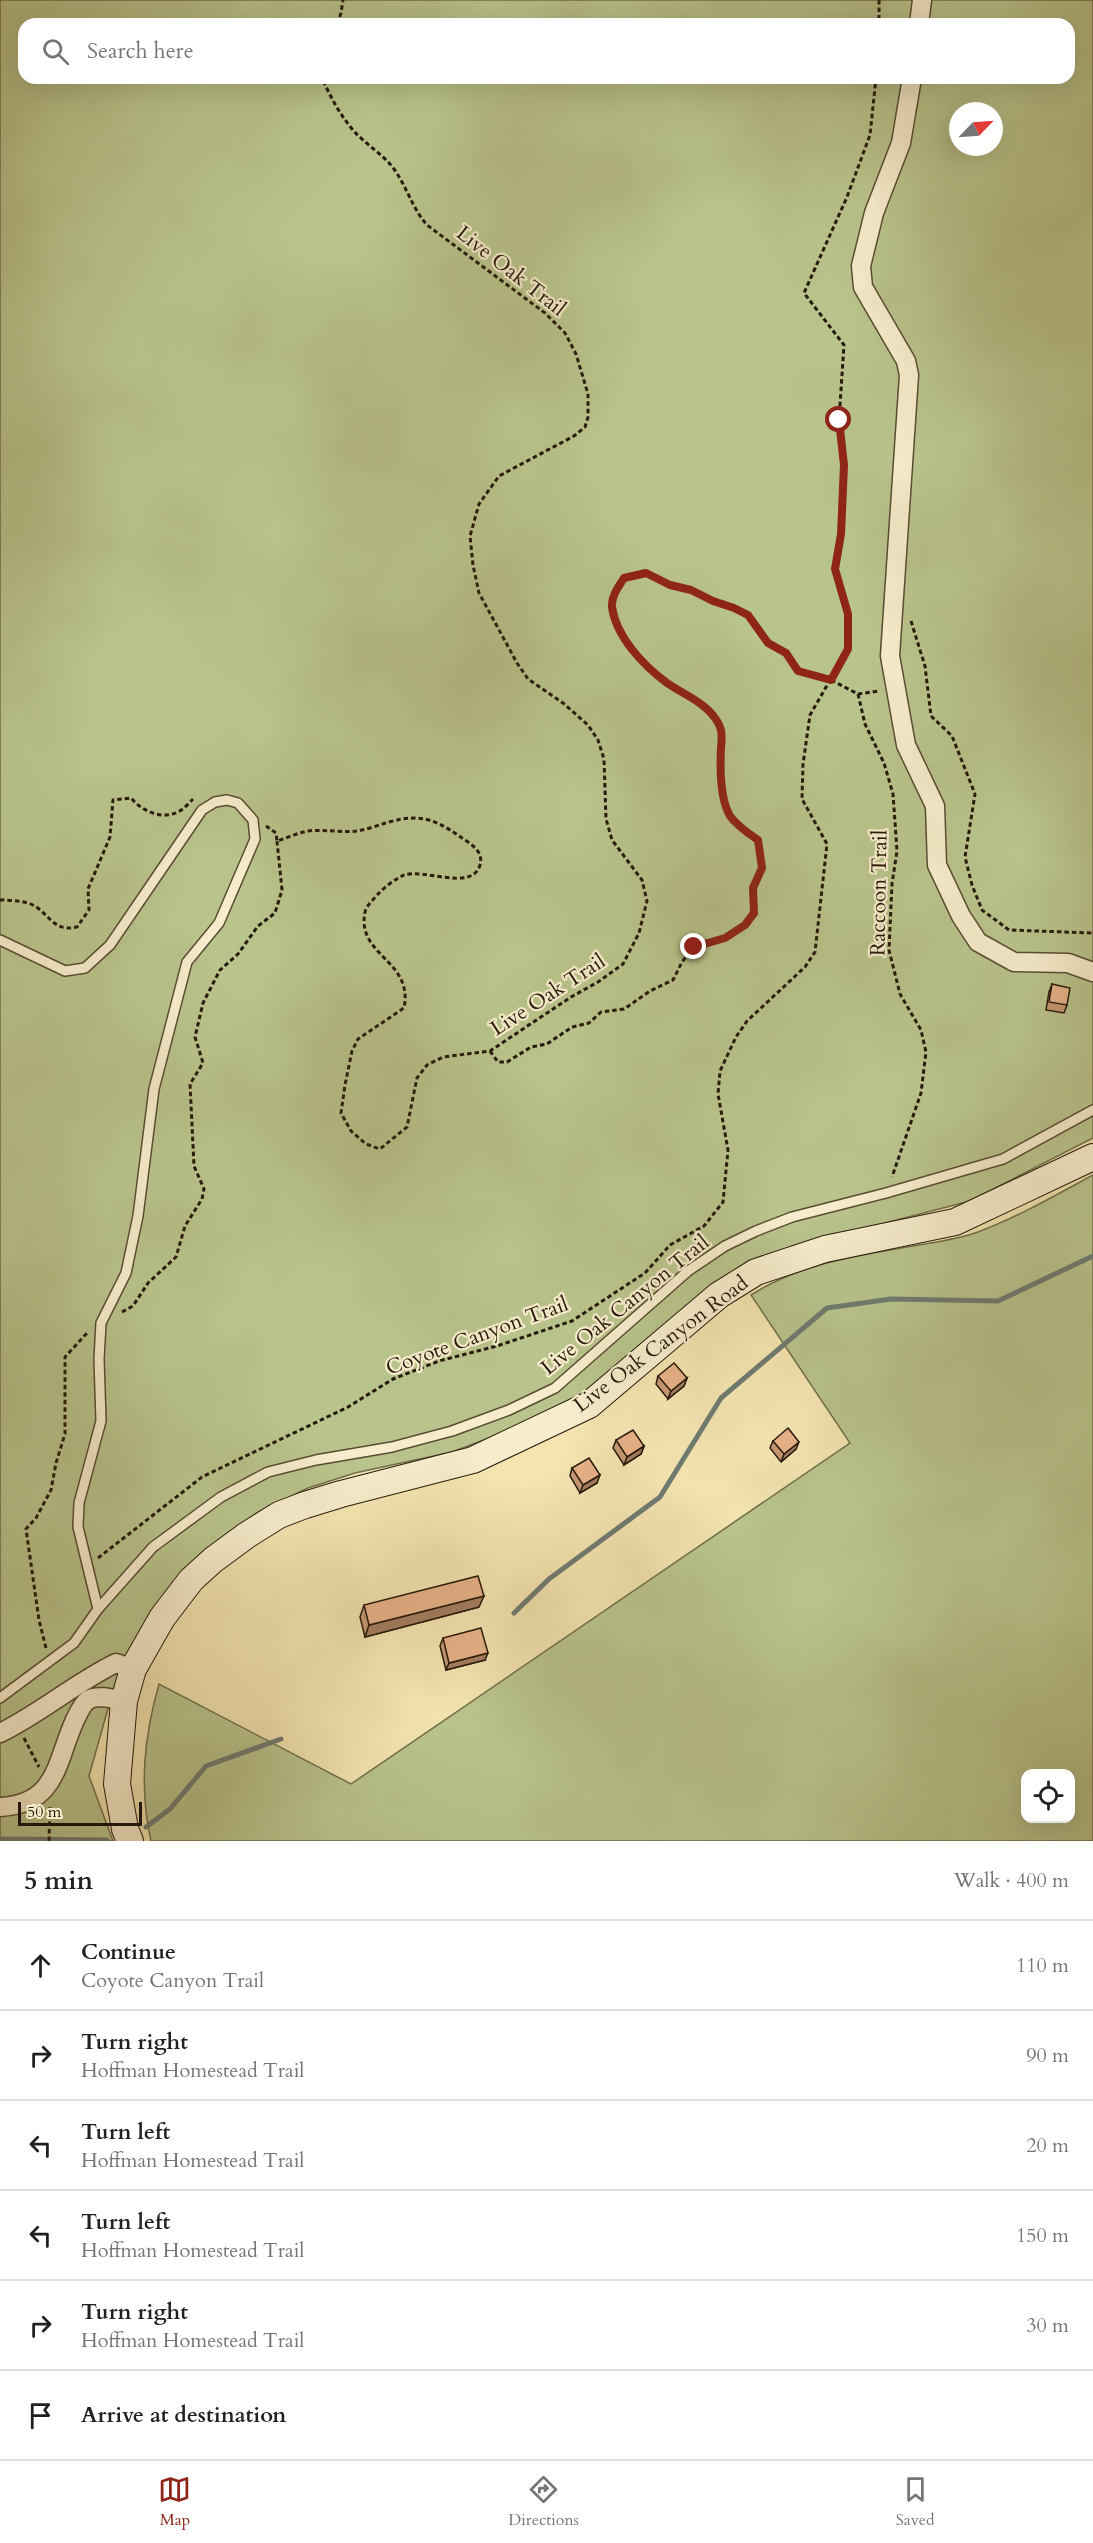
<!DOCTYPE html>
<meta charset="utf-8">
<style>
:root{--surface:#fff;--page:#f2f2f2;--text:#202124;--muted:#757577;--line:#e0e0e0;--accent:#8f2418}
body{margin:0;font-family:Cardo,serif;background:var(--page);color:var(--text)}
.controls{position:absolute;right:18px;bottom:18px;display:grid;overflow:hidden;border-radius:12px;box-shadow:0 6px 24px #0002}
.controls button{width:54px;height:54px;display:grid;place-items:center;padding:0;border:0;border-bottom:2px solid var(--line);background:var(--surface);color:var(--text);font:30px sans-serif}
.compass{position:absolute;left:949px;top:102px;width:54px;height:54px;border-radius:50%;background:var(--surface);box-shadow:0 6px 24px #0002;rotate:65deg}
.scale{position:absolute;left:18px;bottom:15px;width:124px;box-sizing:border-box;padding-left:6px;border:3px solid #26190b;border-top:0;font-size:16px;line-height:21px;white-space:nowrap;color:#26190b;-webkit-text-stroke:4px #f7edcc;paint-order:stroke}
.stop{position:absolute;width:18px;height:18px;margin:-14px;border:4px solid #8f2418;border-radius:50%;background:#fff}
.stop.end{background:#8f2418;border-color:#fff;box-shadow:0 2px 6px #0008}
.list{margin:0;padding:0;list-style:none}
h2{display:flex;justify-content:space-between;align-items:center;height:78px;margin:0;padding:0 24px;font-size:26px}
h2 small{font-size:20px;font-weight:400;color:var(--muted)}
.list li{display:grid;grid-template-columns:39px 1fr auto;gap:18px;align-items:center;box-sizing:border-box;height:90px;padding:0 24px;border-top:2px solid var(--line)}
.list b{display:block;font-size:22px;white-space:nowrap}
.list p{margin:0;font-size:20px;white-space:nowrap;color:var(--muted)}
.list em{font-size:20px;font-style:normal;color:var(--muted)}
.icon{flex:none;width:33px;height:33px;fill:none;stroke:currentColor;stroke-width:2;stroke-linecap:round;stroke-linejoin:round}
.map{position:relative;flex:none;width:1093px;height:1841px;overflow:hidden}
.search{position:absolute;background:var(--surface);box-shadow:0 6px 24px #0002;left:18px;right:18px;top:18px;height:66px;display:flex;align-items:center;gap:15px;box-sizing:border-box;padding:0 21px;border-radius:18px;color:var(--muted);font-size:22px}
.sheet{height:618px;background:var(--surface)}
nav{display:flex;justify-content:space-around;align-items:center;box-sizing:border-box;height:84px;border-top:2px solid var(--line);background:var(--surface);font-size:16px;color:var(--muted)}
nav a{display:grid;justify-items:center;gap:3px}
nav .on{color:var(--accent)}
.map>svg:first-child{display:block}
.green{fill:#b9c48c;stroke:#706e4c;stroke-width:1.5;fill-rule:evenodd}
.lines{fill:none;stroke-linecap:round;stroke-linejoin:round}
.stream{stroke:#6f7b72;stroke-width:5}
.lane-casing{stroke:#594c34;stroke-width:12}
.street-casing{stroke:#594c34;stroke-width:21}
.secondary-casing{stroke:#26190b;stroke-width:28}
.path{stroke:#26190b;stroke-width:3;stroke-dasharray:4.5 3;stroke-linecap:butt}
.lane{stroke:#f7edcc;stroke-width:9}
.street{stroke:#f7edcc;stroke-width:18}
.secondary{stroke:#f7edcc;stroke-width:26}
.wall{fill:#c79874;stroke:#26190b;stroke-width:1.5}
.shaded-wall{fill:#a27c5e;stroke:#26190b;stroke-width:1.5}
.building{fill:#e7b187;stroke:#26190b;stroke-width:1.5}
.route{stroke:#8f2418;stroke-width:8}
.labels{text-anchor:middle;dominant-baseline:central;stroke-width:4.5;stroke-linejoin:round;paint-order:stroke}
.street-label{font-size:21px;fill:#26190b;stroke:#f7edcc}
</style>
<div class="map">
<svg width="1093" height="1841" viewBox="0 0 1093 1841">
<rect width="100%" height="100%" fill="#f3e4b0"/>
<filter id="stains"><feTurbulence type="fractalNoise" baseFrequency=".00333" numOctaves="4"/><feColorMatrix values="0 0 0 0 .2 0 0 0 0 .09 0 0 0 0 .02 0 0 0 .5 -.17"/></filter>
<radialGradient id="worn" r=".72"><stop offset=".6" stop-color="#630" stop-opacity="0"/><stop offset="1" stop-color="#630" stop-opacity=".3"/></radialGradient>
<path class="green" d="M0,0H1093V1138L970,1201L796,1246L593,1392L510,1430L452,1452L355,1473L308,1488L257,1513L209,1549L141,1631L114,1687L89,1776L113,1841H0ZM24,24H1069V78H24ZM958,111H994V147H958Z
M1093,1175V1841H151C139,1787 144,1737 159,1684L351,1784L850,1443L751,1295C798,1265 853,1256 907,1247C930,1243 956,1240 978,1232C1018,1217 1056,1195 1093,1175ZM1026,1774H1070V1818H1026Z"/>
<g class="lines">
<path class="stream" d="M514,1613L549,1579L660,1497L721,1398L827,1308L891,1299L998,1301L1093,1256
M146,1827L170,1809L206,1766L281,1739
M0,1839L107,1840"/>
<defs>
<path id="lane" d="M0,940L65,971L85,968L110,945L202,810L215,802L227,800L238,803L253,820L255,839L219,923L187,962L154,1089L138,1216L126,1273L101,1323L99,1359L101,1421L79,1503L78,1527L98,1609
M0,1698L74,1643L98,1609L153,1547L221,1497L268,1472L316,1460L392,1447L452,1431L509,1410L555,1388L688,1271L725,1246L756,1231L792,1217L886,1193L1003,1159L1093,1110"/>
<path id="street" d="M919,24L922,0
M912,78L901,143L874,213L861,266L863,287L906,361L909,375L890,656L906,745L935,806L937,865L961,916L978,942L1014,962L1068,963L1093,972
M0,1733C41,1713 75,1683 116,1663L133,1669
M0,1807C58,1804 56,1761 75,1720C78,1714 82,1704 88,1700C98,1694 114,1699 124,1701"/>
<path id="secondary" d="M130,1841L125,1829L117,1784L124,1701L133,1669L162,1618L191,1580L213,1560L247,1535L279,1515L305,1505L341,1494L473,1460L589,1405L719,1295L756,1272L825,1249L955,1222L1093,1157"/>
</defs>
<use href="#lane" class="lane-casing"/>
<use href="#street" class="street-casing"/>
<use href="#secondary" class="secondary-casing"/>
<path class="path" d="M879,0V24
M337,24L341,13L343,0
M911,621L925,666L931,716L952,736L975,794L965,857L972,885L982,910L1009,930L1093,933
M858,694L865,724L884,763L893,794L897,851L892,884L889,950L900,994L921,1030L926,1052L921,1093L892,1177
M266,826L276,833L277,841C287,838 297,833 308,831C324,829 341,833 358,831C368,829 379,825 389,822C425,812 439,822 468,842C476,848 483,854 480,865C472,892 424,868 404,875C395,879 385,887 378,894C374,899 366,906 365,912C356,956 414,960 404,1008L358,1039L352,1051L345,1085L341,1113L351,1131L366,1144L380,1149L407,1127L417,1078L427,1065L443,1057L490,1051L571,997L598,982L623,964L639,933L647,901L642,880L612,840L606,819L604,759L598,740L588,725L563,703L528,679L517,663L479,593L473,565L470,536L479,504L499,476L574,436L585,427L588,417V394L576,354L565,333L545,313L427,225C412,208 407,187 394,169C383,154 365,144 353,130C340,115 330,96 322,78
M0,900C9,900 20,901 28,903C49,910 51,933 77,927L89,910L88,889L110,837L113,800L131,798C142,811 161,820 178,812C184,809 189,803 193,799
M490,1051L498,1062H507L531,1047L547,1044L572,1027L589,1023L601,1012L624,1009L650,991L673,980L682,962L694,947L725,938L745,925L754,913L753,888L762,868L758,840C748,833 737,826 731,816C720,799 720,768 721,748C722,736 723,729 715,718C704,702 683,694 667,683C644,666 616,637 612,607C611,596 619,586 624,577L646,573L670,585L691,590L748,615L768,643L786,653L798,671L831,680L858,694L879,691
M122,1312L133,1306L148,1283L176,1257L185,1226L202,1199L204,1189L194,1166L190,1084L203,1063L195,1037L203,1003L220,970L238,954L258,926L275,913L282,890L277,841
M98,1558L202,1477L348,1407L393,1379L439,1361L497,1346L572,1321L645,1273L670,1245L704,1226L723,1202L728,1150L718,1094L720,1071L736,1037L747,1021L805,967L815,952L827,844L802,799L803,764L810,715L848,649V614L835,569L841,534L844,465L839,420L844,345L804,293L847,197L870,135L876,78
M46,1648L39,1620L26,1529L36,1518L51,1490L56,1463L65,1434V1357L88,1332
M24,1738L39,1767
M49,1841L50,1807"/>
<use href="#lane" class="lane"/>
<use href="#street" class="street"/>
<use href="#secondary" class="secondary"/>
</g>
<path class="wall" d="M1052,984L1067,1005L1064,1013L1046,1010L1049,992Z
M658,1376L687,1378L684,1386L668,1399L656,1384Z
M616,1440L644,1446L641,1454L624,1465L613,1448Z
M773,1441L796,1449L781,1462L770,1448Z
M572,1468L597,1483L580,1493L570,1476Z
M364,1605L479,1607L365,1637L360,1617Z
M443,1638L485,1660L446,1670L440,1646Z"/>
<path class="shaded-wall" d="M687,1378L684,1386L668,1399L671,1391Z
M799,1442L796,1449L781,1462L784,1454Z
M644,1446L641,1454L624,1465L627,1457Z
M600,1475L597,1483L580,1493L583,1485Z
M484,1596L479,1607L365,1637L369,1625Z
M488,1653L485,1660L446,1670L449,1663Z"/>
<path class="building" d="M1052,984L1070,988L1067,1005L1049,1002Z
M674,1363L687,1378L671,1391L658,1376Z
M788,1428L799,1442L784,1454L773,1441Z
M633,1430L644,1446L627,1457L616,1440Z
M589,1458L600,1475L583,1485L572,1468Z
M478,1576L484,1596L369,1625L364,1605Z
M481,1628L488,1653L449,1663L443,1638Z"/>
<g class="lines">
<path class="route" d="M694,947L725,938L745,925L754,913L753,888L762,868L758,840C748,833 737,826 730,816C720,799 720,768 721,748C722,736 723,729 715,718C704,702 683,694 667,683C644,666 616,637 612,607C611,596 619,586 624,578L646,573L670,585L691,590L713,601L734,608L748,615L768,643L786,653L798,671L831,680L848,649V614L835,569L841,534L844,465L839,420"/>
</g>
<g class="labels">
<g class="street-label">
<text transform="translate(511 271) rotate(38)">Live Oak Trail</text>
<text transform="translate(879 893) rotate(-89)">Raccoon Trail</text>
<text transform="translate(548 995) rotate(-33)">Live Oak Trail</text>
<text transform="translate(625 1305) rotate(-39)">Live Oak Canyon Trail</text>
<text transform="translate(477 1336) rotate(-20)">Coyote Canyon Trail</text>
<text transform="translate(661 1344) rotate(-37)">Live Oak Canyon Road</text>
</g>
</g>
<rect width="100%" height="100%" filter="url(#stains)"/>
<rect width="100%" height="100%" fill="url(#worn)"/>
</svg>
<div class="controls">
<button><svg class="icon" aria-label="locate" viewBox="0 0 24 24"><circle cx="12" cy="12" r="6"/><path d="M12 2v4M12 18v4M2 12h4M18 12h4"/></svg></button>
</div>
<svg class="compass" viewBox="-18 -18 36 36"><path d="M0-13l5 13h-10z" fill="#e53935"/><path d="M0 13l5-13h-10z" fill="#757577"/></svg>
<div class="scale">50 m</div>
<div class="stop" style="left:839px;top:420px"></div>
<div class="stop end" style="left:694px;top:947px"></div>
<div class="search"><svg class="icon" aria-label="search" viewBox="0 0 24 24"><circle cx="10" cy="10" r="6"/><path d="M15 15l6 6"/></svg>Search here</div>
</div>
<section class="sheet">
<h2>5 min<small>Walk · 400 m</small></h2>
<ul class="list">
<li><svg class="icon" aria-label="ahead" viewBox="0 0 24 24"><path d="M12 20V5M6 11l6-6 6 6"/></svg><div><b>Continue</b><p>Coyote Canyon Trail</p></div><em>110 m</em></li>
<li><svg class="icon" aria-label="right" viewBox="0 0 24 24"><path d="M7 20v-9h11M14 6l5 5-5 5"/></svg><div><b>Turn right</b><p>Hoffman Homestead Trail</p></div><em>90 m</em></li>
<li><svg class="icon" aria-label="left" viewBox="0 0 24 24"><path d="M17 20v-9H6M10 6l-5 5 5 5"/></svg><div><b>Turn left</b><p>Hoffman Homestead Trail</p></div><em>20 m</em></li>
<li><svg class="icon" aria-label="left" viewBox="0 0 24 24"><path d="M17 20v-9H6M10 6l-5 5 5 5"/></svg><div><b>Turn left</b><p>Hoffman Homestead Trail</p></div><em>150 m</em></li>
<li><svg class="icon" aria-label="right" viewBox="0 0 24 24"><path d="M7 20v-9h11M14 6l5 5-5 5"/></svg><div><b>Turn right</b><p>Hoffman Homestead Trail</p></div><em>30 m</em></li>
<li><svg class="icon" aria-label="arrive" viewBox="0 0 24 24"><path d="M6 21V4h12l-3 4 3 4H6"/></svg><div><b>Arrive at destination</b></div></li>
</ul>
</section>
<nav>
<a class="on"><svg class="icon" aria-label="map" viewBox="0 0 24 24"><path d="M3 6l6-2 6 2 6-2v14l-6 2-6-2-6 2zM9 4v14M15 6v14"/></svg>Map</a>
<a><svg class="icon" aria-label="directions" viewBox="0 0 24 24"><path d="M12 3l9 9-9 9-9-9zM9 14v-3h6M13 9l2 2-2 2"/></svg>Directions</a>
<a><svg class="icon" aria-label="saved" viewBox="0 0 24 24"><path d="M7 4h10v16l-5-4-5 4z"/></svg>Saved</a>
</nav>
